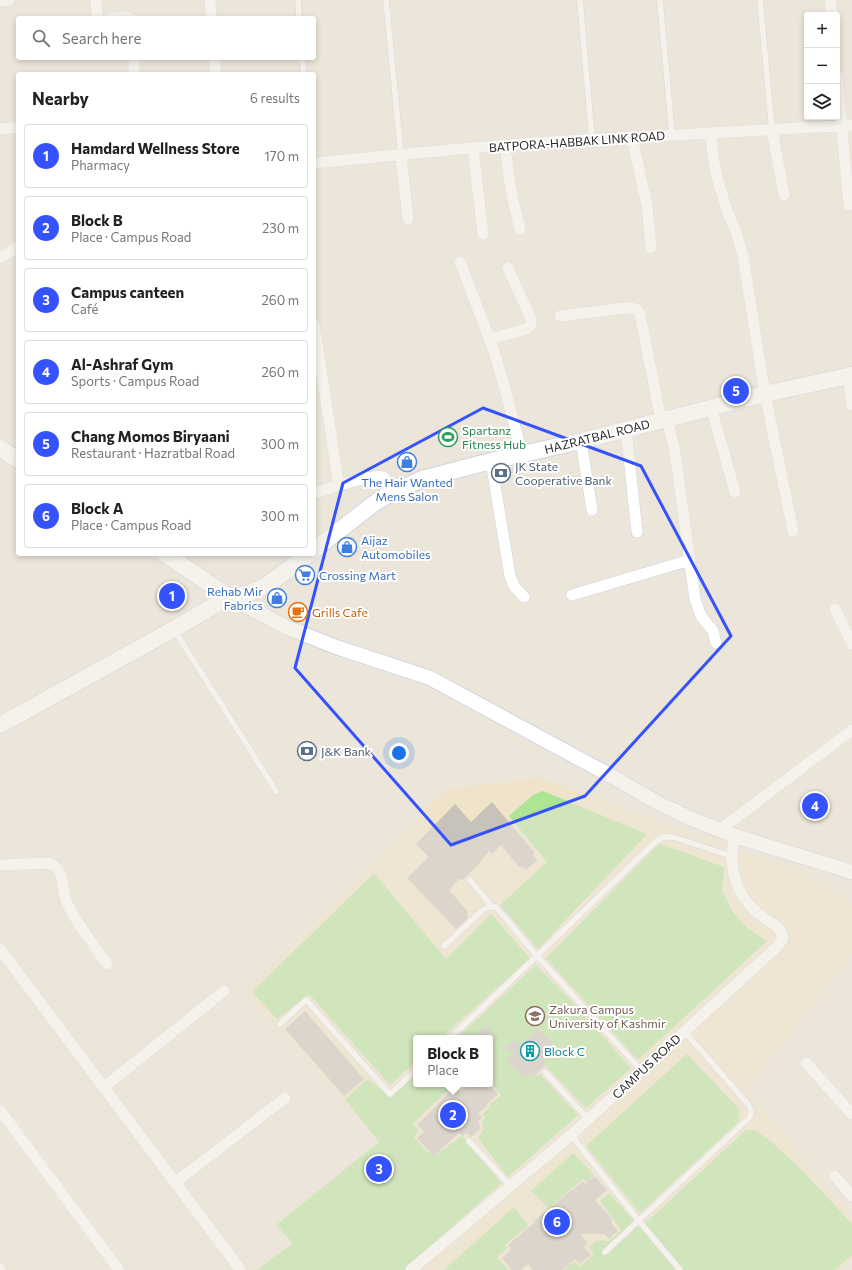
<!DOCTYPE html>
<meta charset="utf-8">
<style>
:root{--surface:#fff;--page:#f2f2f2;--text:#222;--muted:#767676;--line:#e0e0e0;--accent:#3453ff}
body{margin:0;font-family:Commissioner,sans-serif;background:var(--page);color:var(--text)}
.controls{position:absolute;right:12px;top:12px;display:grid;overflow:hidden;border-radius:4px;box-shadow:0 2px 6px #0003}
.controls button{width:36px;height:36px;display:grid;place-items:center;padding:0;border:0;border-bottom:1px solid var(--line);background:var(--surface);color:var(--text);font:20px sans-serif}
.you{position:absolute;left:399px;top:753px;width:14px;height:14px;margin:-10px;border:3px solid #fff;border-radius:50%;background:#1a73e8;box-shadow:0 0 0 6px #1a73e833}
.badge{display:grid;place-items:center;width:26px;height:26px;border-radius:50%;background:var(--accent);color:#fff;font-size:13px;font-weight:700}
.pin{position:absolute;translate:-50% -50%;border:2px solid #fff;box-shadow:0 1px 4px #0006}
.popup{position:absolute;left:413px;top:1035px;width:80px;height:52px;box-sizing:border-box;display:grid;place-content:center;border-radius:4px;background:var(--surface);filter:drop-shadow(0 1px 3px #0005);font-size:13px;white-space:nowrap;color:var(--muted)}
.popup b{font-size:15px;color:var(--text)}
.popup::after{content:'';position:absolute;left:50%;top:100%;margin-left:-8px;border:8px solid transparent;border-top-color:var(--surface)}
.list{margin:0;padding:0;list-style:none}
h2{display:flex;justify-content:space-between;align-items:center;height:52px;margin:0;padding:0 16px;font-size:17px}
h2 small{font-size:13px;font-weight:400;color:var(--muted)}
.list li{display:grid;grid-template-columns:26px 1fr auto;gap:12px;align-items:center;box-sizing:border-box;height:64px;margin:0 8px 8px;padding:0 8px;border:1px solid var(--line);border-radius:4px}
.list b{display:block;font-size:15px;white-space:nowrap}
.list p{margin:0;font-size:13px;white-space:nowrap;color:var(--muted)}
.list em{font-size:13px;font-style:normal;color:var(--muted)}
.icon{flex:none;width:22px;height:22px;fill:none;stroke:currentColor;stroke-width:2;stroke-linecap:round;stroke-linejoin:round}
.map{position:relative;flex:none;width:852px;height:1270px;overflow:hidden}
.search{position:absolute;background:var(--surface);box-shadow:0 2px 6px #0003;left:16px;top:16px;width:300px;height:44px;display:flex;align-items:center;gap:10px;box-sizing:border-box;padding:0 14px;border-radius:4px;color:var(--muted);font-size:15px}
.panel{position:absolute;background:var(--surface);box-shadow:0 2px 6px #0003;left:16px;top:72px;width:300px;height:484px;border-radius:4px}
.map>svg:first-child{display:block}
.education{fill:#efe4c9;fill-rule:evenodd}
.green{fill:#ade594;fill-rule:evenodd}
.building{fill:#c7c2ba}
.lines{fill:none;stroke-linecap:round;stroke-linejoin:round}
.service-casing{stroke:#d0d3e3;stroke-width:7}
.minor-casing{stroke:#d0d3e3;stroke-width:12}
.tertiary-casing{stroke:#d0d3e3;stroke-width:16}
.secondary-casing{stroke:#d0d3e3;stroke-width:18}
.path{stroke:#c7c7c7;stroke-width:2;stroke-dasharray:3 2;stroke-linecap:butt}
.service{stroke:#fff;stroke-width:5.5}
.minor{stroke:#fff;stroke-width:11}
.tertiary{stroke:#fff;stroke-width:14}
.secondary{stroke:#fff;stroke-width:16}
.marked{fill:none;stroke:#3453ff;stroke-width:3;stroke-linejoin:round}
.labels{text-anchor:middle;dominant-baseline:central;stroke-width:4;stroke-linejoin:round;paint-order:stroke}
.street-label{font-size:12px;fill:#292929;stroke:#fff}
.leisure-label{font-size:12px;fill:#27864d;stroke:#fff;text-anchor:start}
.service-label{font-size:12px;fill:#4e5e75;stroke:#fff;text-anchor:start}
.shop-label{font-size:12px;fill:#366cbe;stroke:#fff;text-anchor:start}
.food-label{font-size:12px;fill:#c56008;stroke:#fff;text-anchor:start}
.education-label{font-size:12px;fill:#785e54;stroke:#fff;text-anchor:start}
.culture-label{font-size:12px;fill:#0d838f;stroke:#fff;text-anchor:start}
</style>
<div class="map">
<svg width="852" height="1270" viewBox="0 0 852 1270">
<rect width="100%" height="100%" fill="#ece5da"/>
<path class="education" d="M541,778L803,874L852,904V954L746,1089L852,1217V1259L840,1270H257L293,1243L276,1225L379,1141L309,1062L245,993L446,790ZM416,1038H490V1084H416Z"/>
<path class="green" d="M543,791L647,834L538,949L500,905L547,862L509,816L533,795Z
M661,844L724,867L722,890L732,911L748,929L767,941L638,1060L546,958L653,850Z
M374,873L446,959L491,914L530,958L441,1038H416V1061L390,1085L309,994L277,1019L252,992Z
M536,965L571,1000L631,1068L586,1108L545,1065L544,1057L555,1046L538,1028L521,1045L515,1039L507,1047L513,1054L506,1061L522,1077L531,1073L535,1076L540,1074L578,1115L508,1177L478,1138L484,1129L481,1123L485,1118L483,1114L488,1109L491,1103L501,1095L490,1082V1038H457Z
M687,1054L740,1110L738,1122L640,1213L586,1146Z
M416,1073V1084H455L413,1123L419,1131L414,1137L427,1152H430L434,1156L462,1136L501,1183L404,1270H257L293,1243L276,1225L379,1142L345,1099L368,1079L388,1096ZM387,1150L384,1158L389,1163V1172L384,1179L377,1180C369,1173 367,1170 371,1159L377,1156H383Z
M746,1130H755C792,1156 821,1191 852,1224V1255L835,1270H564L574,1261L580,1267L594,1254L589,1247L597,1240L609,1241L621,1230L600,1201L609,1193L640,1228Z
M573,1153L594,1175L587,1182L583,1179L549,1208L531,1191Z
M514,1207L528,1226L505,1245L507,1249L497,1257L509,1270H444Z"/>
<path class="building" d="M492,802L535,853L533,855L537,860L526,870L523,867H519L501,845L492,854L489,851L476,867L462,880L459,879L449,890L468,912L467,916L468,918L456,929L407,878L429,857L416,844L455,804L471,822Z
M305,1011L364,1079L344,1096L285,1029Z
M486,1026L497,1038H470Z
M538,1028L555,1046L544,1057L545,1065L535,1076L531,1073L522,1077L506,1060L513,1054L506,1048L515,1039L521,1045Z
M468,1084H489L498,1094L487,1104L486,1107L478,1113L482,1117L478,1122L481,1128L471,1137L466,1133L462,1136L459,1133L434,1156L417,1138L424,1132L417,1125L455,1087L460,1092Z
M377,1156H383L389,1163V1172L384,1179L377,1181L370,1174L368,1166L371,1160Z
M595,1176L607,1190L595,1200L612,1219L611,1223L618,1231L609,1239L605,1234H580L588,1243L584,1247L591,1255L580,1264L575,1259L562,1270H533L528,1264L521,1270H512L502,1258L511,1250L508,1245L535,1222L534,1221L583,1181L585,1184Z"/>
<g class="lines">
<defs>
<path id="service" d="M298,0L299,18
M386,0L401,155
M580,0L592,139
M660,0L672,134
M760,0L772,130
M302,58L304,74
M175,631L276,791
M470,880L492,907
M444,946L484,909L490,907H496L537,956L641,1070
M280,1024L306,1000L390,1094L416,1070
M450,1038L537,956L656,841L663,837H673L731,856
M545,1072L588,1119
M571,1135L639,1221L680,1270
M469,1141L511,1186
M605,1252L750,1117L751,1111L748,1104L684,1031"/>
<path id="minor" d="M96,0L97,16L99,18
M210,0L211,18
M830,0L832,15
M0,1L9,0
M111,18L126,17L130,18
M134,58V74
M214,58L216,74
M837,76L849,205
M0,129L18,127
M772,130L784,195
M711,133L713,157L717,177L727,211L737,235L743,256L765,394L793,531
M632,137L647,206L651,248
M505,145C508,174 512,200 520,229
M473,148L483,234
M401,155L408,219
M314,163L459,149L547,142L852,125
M0,258L18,247
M460,262L494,351L505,389L522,454
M560,316L626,308C633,308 636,307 640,314L661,420
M314,324L339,486
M490,339L526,329C531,326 532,324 531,319L508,268
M848,376L852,405
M711,407L735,492
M667,418L675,452L695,599L701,616L713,631L716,643
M626,429L637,532
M581,441L592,510
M491,461L510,576L514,586L524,597
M314,493C330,489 370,473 384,477L393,492
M572,595L690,560
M835,609L852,644
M720,830L852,730
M0,865L49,863C66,870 61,885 66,900C74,921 94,945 107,964
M0,949L240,1269
M806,1063L852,1114
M104,1087L224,991
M0,1110L119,1270
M835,1176L852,1196
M176,1182L285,1098
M0,1269V1270
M411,1270L571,1135L778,946L783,938C780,925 773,925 763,917C736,898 727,868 735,836"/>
<path id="tertiary" d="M229,597L288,628L336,647L430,678L613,777L658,803L692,819L735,836L852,872"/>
<path id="secondary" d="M0,448L18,460
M314,550L376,502L393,492L422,479L491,461L581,441L765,394L852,375
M165,554L229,597
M0,725L174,629L229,597L250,593L267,585L309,554"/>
</defs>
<use href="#service" class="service-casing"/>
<use href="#minor" class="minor-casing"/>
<use href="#tertiary" class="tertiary-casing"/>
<use href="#secondary" class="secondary-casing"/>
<path class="path" d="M392,1181L397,1174L399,1164L398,1156L393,1145L394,1115L393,1101"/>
<use href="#service" class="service"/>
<use href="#minor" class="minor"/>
<use href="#tertiary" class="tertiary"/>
<use href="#secondary" class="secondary"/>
</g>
<path d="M0 0H852V1270H0ZM483,408L641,466L731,636L585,796L451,845L295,668L343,483Z" fill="#ece5da" fill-opacity=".55" fill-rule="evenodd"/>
<path class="marked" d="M483,408L641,466L731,636L585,796L451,845L295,668L343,483Z"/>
<defs>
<symbol id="stadium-ring" viewBox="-11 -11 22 22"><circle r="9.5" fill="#fff" stroke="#2e9e5b" stroke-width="1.5"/><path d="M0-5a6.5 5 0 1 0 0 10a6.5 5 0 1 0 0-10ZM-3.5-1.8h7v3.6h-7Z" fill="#2e9e5b"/></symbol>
<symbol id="shop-ring" viewBox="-11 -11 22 22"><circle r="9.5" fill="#fff" stroke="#3f7fe0" stroke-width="1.5"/><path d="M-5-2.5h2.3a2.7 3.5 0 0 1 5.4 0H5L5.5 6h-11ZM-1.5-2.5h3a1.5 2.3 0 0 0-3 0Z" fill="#3f7fe0"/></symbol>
<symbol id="bank-ring" viewBox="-11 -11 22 22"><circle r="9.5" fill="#fff" stroke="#5c6f8a" stroke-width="1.5"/><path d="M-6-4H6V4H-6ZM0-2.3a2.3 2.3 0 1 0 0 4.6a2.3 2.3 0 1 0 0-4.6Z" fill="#5c6f8a"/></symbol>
<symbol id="supermarket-ring" viewBox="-11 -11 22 22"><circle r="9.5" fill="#fff" stroke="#3f7fe0" stroke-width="1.5"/><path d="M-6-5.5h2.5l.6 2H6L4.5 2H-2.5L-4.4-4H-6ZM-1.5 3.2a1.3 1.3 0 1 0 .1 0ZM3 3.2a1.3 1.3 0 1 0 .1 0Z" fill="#3f7fe0"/></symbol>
<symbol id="cafe-ring" viewBox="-11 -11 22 22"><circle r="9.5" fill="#fff" stroke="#e8710a" stroke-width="1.5"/><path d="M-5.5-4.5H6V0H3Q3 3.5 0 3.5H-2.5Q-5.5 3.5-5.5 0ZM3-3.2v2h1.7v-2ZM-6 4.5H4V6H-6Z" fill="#e8710a"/></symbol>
<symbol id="university-ring" viewBox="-11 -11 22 22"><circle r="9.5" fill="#fff" stroke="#8d6e63" stroke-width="1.5"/><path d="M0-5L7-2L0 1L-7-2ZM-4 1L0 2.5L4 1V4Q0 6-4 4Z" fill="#8d6e63"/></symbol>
<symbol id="building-ring" viewBox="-11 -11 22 22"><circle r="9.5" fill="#fff" stroke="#0f9aa8" stroke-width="1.5"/><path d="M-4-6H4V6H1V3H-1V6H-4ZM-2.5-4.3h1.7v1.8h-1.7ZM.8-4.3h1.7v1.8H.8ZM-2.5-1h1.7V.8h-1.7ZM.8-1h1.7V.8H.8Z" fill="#0f9aa8"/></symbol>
</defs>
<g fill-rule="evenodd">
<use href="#stadium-ring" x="437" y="426" width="22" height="22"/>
<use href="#shop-ring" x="396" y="451" width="22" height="22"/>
<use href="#bank-ring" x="490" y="462" width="22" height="22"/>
<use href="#shop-ring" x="336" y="536" width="22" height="22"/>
<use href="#supermarket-ring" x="294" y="564" width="22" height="22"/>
<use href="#shop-ring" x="266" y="587" width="22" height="22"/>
<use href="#cafe-ring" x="287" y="601" width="22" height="22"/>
<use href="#bank-ring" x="296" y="740" width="22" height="22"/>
<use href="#university-ring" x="524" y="1005" width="22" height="22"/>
<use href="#building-ring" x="519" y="1040" width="22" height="22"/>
</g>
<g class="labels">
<g class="street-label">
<text transform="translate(577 141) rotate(-4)">BATPORA-HABBAK LINK ROAD</text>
<text transform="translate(597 436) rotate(-14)">HAZRATBAL ROAD</text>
<text transform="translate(646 1066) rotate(-43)">CAMPUS ROAD</text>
</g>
<g class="leisure-label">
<text x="462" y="430">Spartanz<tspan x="462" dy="14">Fitness Hub</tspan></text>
</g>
<g class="service-label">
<text x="515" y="466">JK State<tspan x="515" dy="14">Cooperative Bank</tspan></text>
<text x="321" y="751">J&amp;K Bank</text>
</g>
<g class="shop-label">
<text x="407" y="482" text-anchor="middle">The Hair Wanted<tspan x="407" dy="14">Mens Salon</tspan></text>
<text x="361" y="540">Aijaz<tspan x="361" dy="14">Automobiles</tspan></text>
<text x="319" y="575">Crossing Mart</text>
<text x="263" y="591" text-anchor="end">Rehab Mir<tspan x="263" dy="14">Fabrics</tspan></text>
</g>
<g class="food-label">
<text x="312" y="612">Grills Cafe</text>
</g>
<g class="education-label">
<text x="549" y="1009">Zakura Campus<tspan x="549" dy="14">University of Kashmir</tspan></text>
</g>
<g class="culture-label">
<text x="544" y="1051">Block C</text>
</g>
</g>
</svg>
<div class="controls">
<button>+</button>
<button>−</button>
<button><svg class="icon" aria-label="layers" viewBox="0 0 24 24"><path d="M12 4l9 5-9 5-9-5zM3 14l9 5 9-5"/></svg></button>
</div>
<div class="you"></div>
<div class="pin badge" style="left:172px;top:596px">1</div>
<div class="pin badge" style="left:453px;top:1115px">2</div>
<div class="popup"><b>Block B</b>Place</div>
<div class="pin badge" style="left:379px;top:1169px">3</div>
<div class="pin badge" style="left:815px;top:806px">4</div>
<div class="pin badge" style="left:736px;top:391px">5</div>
<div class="pin badge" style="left:557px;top:1222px">6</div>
<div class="search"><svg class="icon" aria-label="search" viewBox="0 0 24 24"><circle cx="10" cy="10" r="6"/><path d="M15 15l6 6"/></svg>Search here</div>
<section class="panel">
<h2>Nearby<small>6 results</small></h2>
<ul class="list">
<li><span class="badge">1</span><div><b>Hamdard Wellness Store</b><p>Pharmacy</p></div><em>170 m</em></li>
<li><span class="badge">2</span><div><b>Block B</b><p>Place · Campus Road</p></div><em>230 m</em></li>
<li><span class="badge">3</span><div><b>Campus canteen</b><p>Café</p></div><em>260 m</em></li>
<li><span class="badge">4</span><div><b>Al-Ashraf Gym</b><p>Sports · Campus Road</p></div><em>260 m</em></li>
<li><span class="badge">5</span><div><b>Chang Momos Biryaani</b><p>Restaurant · Hazratbal Road</p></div><em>300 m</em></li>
<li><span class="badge">6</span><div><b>Block A</b><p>Place · Campus Road</p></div><em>300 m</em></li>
</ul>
</section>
</div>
